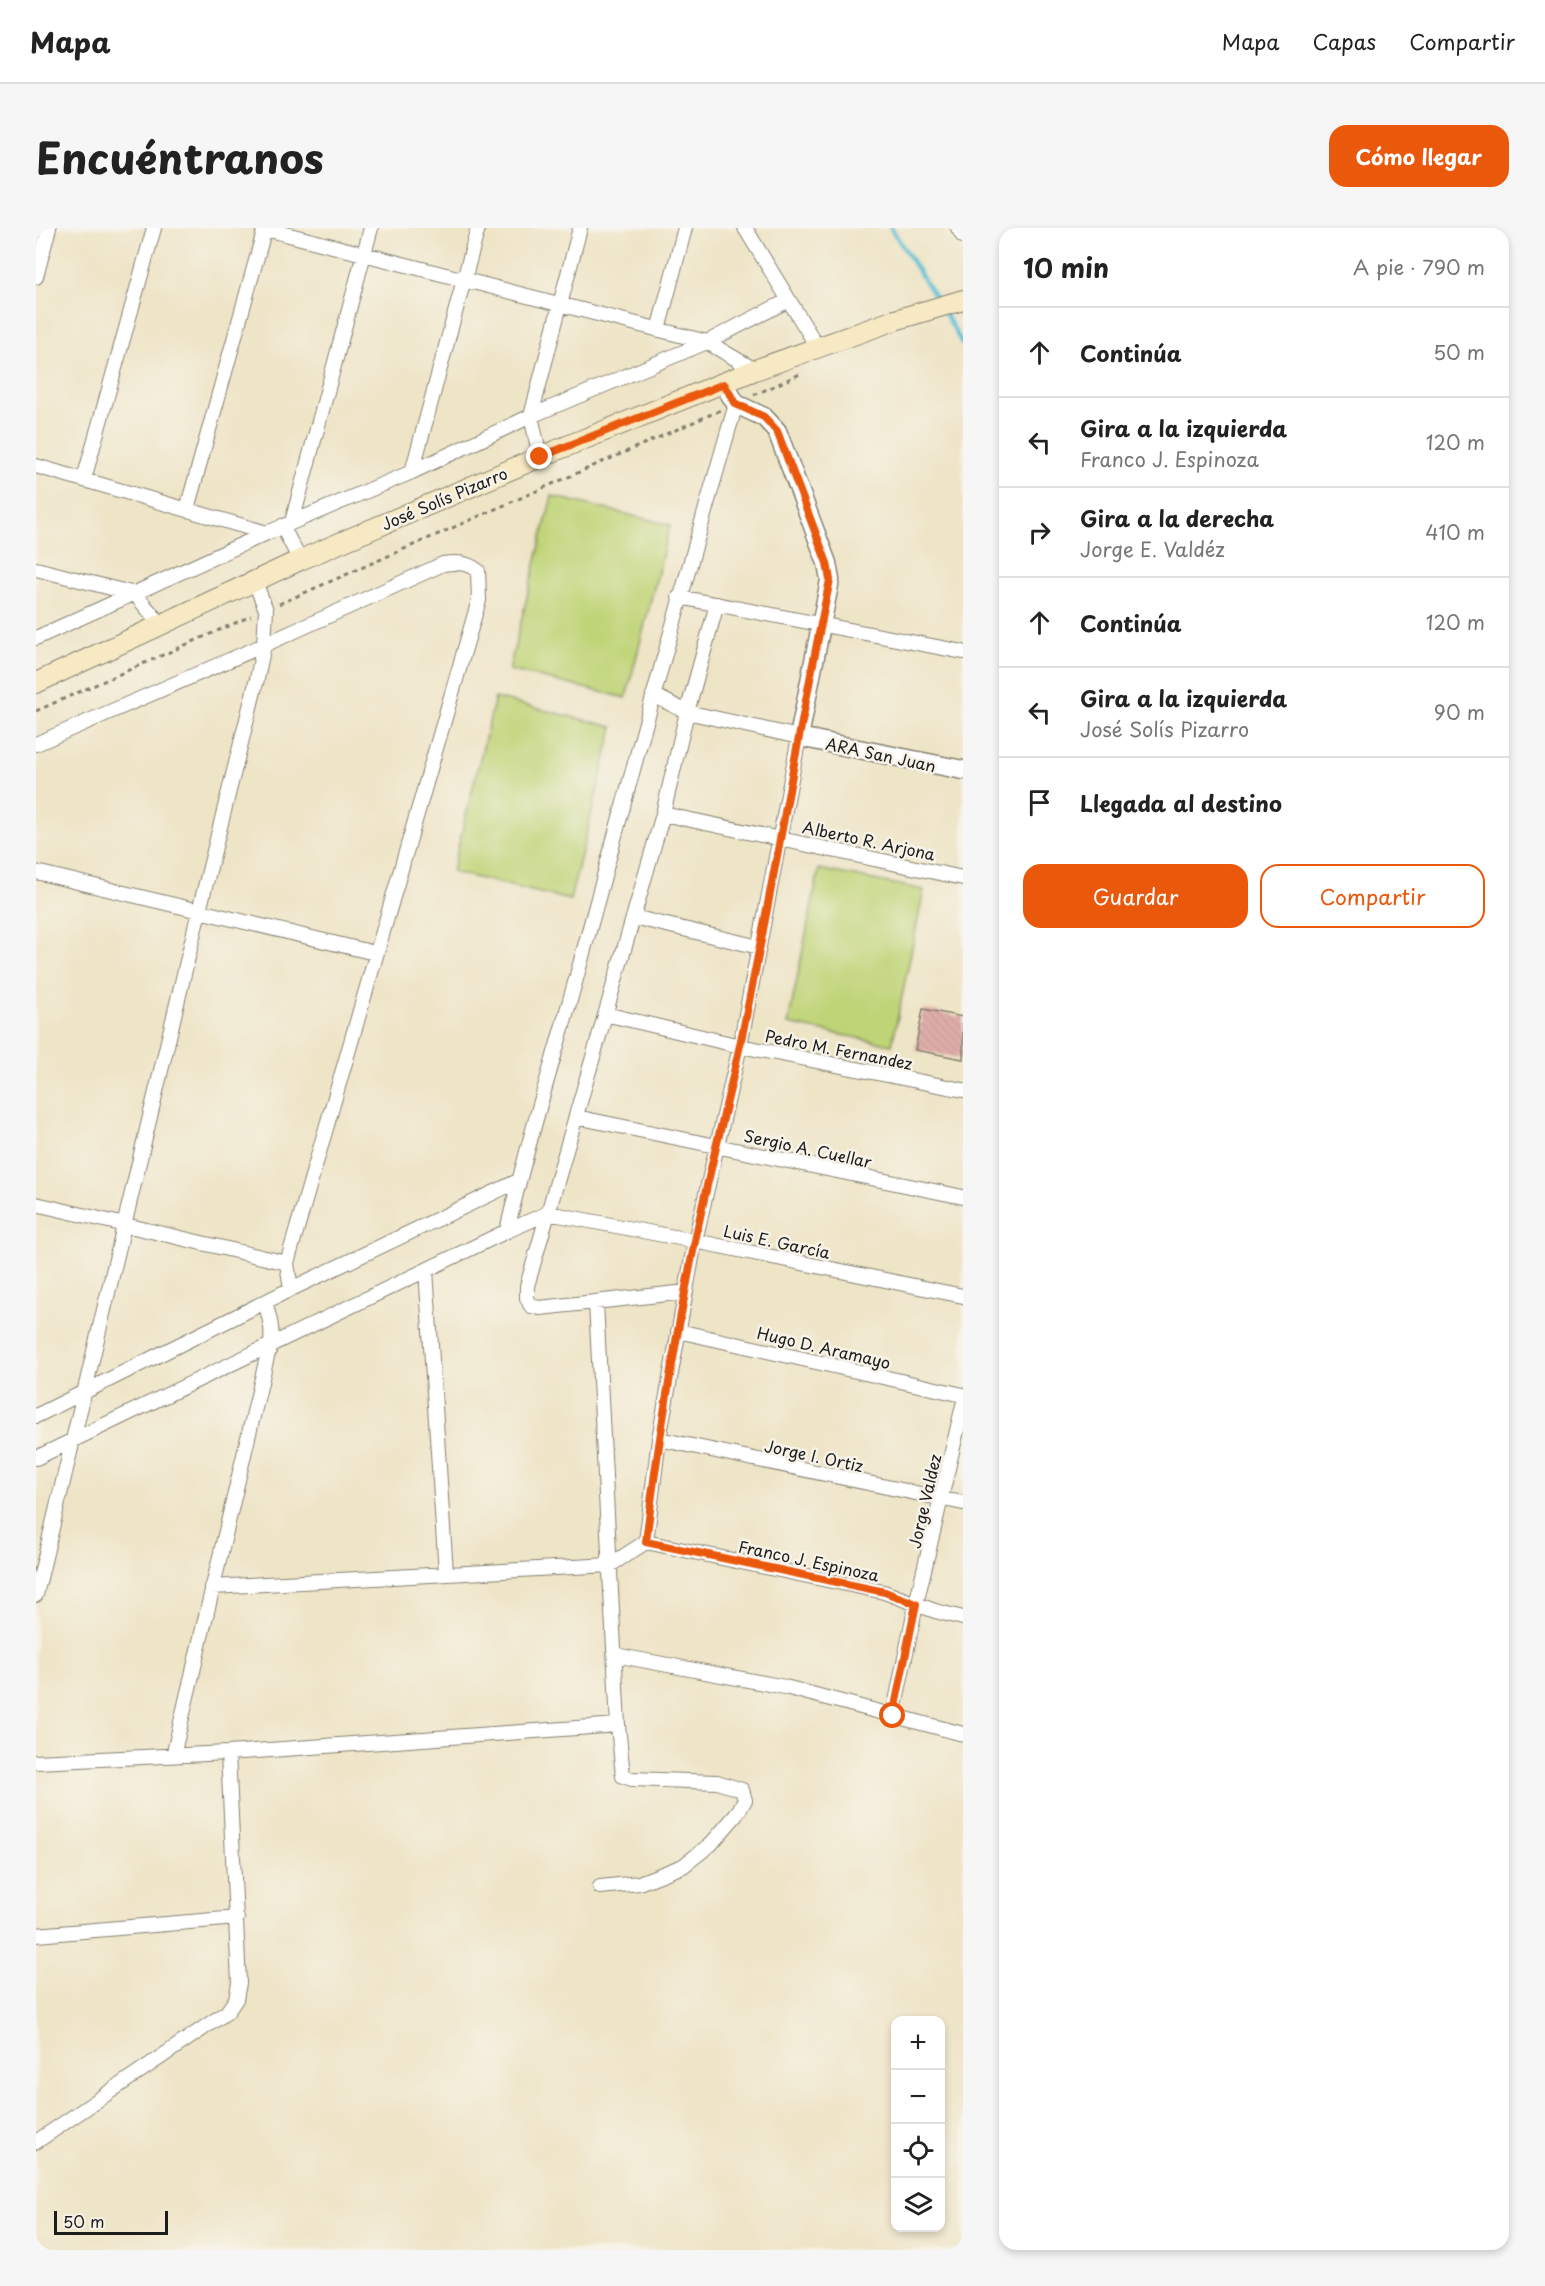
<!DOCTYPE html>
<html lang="es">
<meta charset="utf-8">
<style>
:root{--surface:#fff;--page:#f6f6f6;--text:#222;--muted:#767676;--line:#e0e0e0;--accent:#ea580c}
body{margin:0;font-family:"Playpen Sans",sans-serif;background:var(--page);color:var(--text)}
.controls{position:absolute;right:18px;bottom:18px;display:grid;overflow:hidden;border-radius:12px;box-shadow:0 3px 9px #0003}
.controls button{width:54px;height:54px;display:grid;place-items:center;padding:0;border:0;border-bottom:2px solid var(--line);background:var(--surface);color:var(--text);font:30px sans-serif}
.scale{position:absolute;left:18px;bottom:15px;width:114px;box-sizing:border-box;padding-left:6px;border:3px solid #1c1c1c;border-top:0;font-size:16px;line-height:21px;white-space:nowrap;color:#1c1c1c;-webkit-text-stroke:4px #f7f3e8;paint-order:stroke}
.stop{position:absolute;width:18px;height:18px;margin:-14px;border:4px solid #ea580c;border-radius:50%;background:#fff}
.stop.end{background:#ea580c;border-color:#fff;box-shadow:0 2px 6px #0008}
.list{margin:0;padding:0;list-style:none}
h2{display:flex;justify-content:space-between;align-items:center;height:78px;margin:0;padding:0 24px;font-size:26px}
h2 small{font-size:20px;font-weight:400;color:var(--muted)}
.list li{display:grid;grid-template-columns:39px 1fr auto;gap:18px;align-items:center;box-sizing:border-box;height:90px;padding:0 24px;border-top:2px solid var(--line)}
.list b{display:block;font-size:22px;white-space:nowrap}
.list p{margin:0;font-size:20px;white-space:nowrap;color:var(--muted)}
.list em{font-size:20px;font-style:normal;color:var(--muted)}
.actions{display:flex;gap:12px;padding:18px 24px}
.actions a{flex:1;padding:14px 0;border:2px solid var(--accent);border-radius:18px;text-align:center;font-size:21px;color:var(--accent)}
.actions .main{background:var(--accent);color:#fff}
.icon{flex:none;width:33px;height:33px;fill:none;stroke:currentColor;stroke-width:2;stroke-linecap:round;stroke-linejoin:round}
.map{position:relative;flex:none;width:927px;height:2022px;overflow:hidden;border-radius:18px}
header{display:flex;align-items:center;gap:36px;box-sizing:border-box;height:84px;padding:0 30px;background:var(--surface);border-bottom:2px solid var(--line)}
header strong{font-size:28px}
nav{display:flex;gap:33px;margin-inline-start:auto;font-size:21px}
.intro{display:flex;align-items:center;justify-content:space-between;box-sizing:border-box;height:144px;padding:0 36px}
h1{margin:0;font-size:42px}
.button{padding:15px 27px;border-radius:18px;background:var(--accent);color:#fff;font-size:21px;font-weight:700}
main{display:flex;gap:36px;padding:0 36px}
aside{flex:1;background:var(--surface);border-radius:18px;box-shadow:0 3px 9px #0003}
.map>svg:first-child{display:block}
.garden{fill:#bfd477;stroke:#6e784a;stroke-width:1.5}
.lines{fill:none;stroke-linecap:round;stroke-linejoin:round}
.stream{stroke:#56bed3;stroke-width:4.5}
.building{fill:url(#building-back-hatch)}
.minor-casing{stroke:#858071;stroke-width:16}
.tertiary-casing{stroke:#858071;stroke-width:21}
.secondary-casing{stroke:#858071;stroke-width:22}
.path{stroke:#858071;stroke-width:3;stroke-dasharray:4.5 4.5;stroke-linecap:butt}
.minor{stroke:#fff;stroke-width:14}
.tertiary{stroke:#fff;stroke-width:18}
.secondary{stroke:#f6e9c3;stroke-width:20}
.route{stroke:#ea580c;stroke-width:8}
.labels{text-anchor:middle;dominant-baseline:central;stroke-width:5;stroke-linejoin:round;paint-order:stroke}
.street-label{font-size:16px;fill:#1c1c1c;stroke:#f7f3e8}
</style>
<header>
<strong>Mapa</strong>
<nav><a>Mapa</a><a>Capas</a><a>Compartir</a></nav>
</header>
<div class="intro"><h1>Encuéntranos</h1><a class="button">Cómo llegar</a></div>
<main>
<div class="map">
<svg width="927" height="2022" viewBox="0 0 927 2022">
<defs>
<pattern id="building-back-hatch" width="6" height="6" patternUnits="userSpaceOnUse" patternTransform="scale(1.5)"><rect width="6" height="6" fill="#e1aeaa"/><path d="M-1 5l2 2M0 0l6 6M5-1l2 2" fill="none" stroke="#c09592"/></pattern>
</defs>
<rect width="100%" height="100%" fill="#f7f3e8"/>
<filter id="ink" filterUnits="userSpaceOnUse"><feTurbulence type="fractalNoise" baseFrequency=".0167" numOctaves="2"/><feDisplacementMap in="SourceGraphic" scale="12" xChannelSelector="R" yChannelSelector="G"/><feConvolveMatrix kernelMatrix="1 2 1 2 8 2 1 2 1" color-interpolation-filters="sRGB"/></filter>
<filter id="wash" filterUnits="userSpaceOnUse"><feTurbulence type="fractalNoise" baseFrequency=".008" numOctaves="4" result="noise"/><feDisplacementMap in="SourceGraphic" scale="24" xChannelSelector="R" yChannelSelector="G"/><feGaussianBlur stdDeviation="1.35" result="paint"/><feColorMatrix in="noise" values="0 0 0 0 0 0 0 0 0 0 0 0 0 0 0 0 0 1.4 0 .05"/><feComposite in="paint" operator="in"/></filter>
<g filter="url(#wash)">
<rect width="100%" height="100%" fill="#eee4c6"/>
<path class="garden" d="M516,268L634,297L590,470L473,442Z
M459,470L577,499L534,672L416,644Z
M783,641L888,662L856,817L752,796Z"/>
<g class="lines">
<path class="stream" d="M855,0L902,74
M908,84L927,117"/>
</g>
<g id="blocks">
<path class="building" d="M887,781L927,789V831L879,822Z"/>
</g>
</g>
<g filter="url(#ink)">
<use href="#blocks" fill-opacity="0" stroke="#858071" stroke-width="1.5"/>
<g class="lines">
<defs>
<path id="minor" d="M226,0L671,114L719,142
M709,0L782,120
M922,0L927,8
M0,49L13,0
M622,102L649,0
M504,229L495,188L544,0
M0,238L231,305
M376,244L442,0
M48,251L118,0
M151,281L229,0
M256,294L335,0
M246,298L264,332
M0,341L99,366L125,397
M643,369L927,424
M0,410L231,305L376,244L495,188L671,114L753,72
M0,516L228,417L407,336C420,334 431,334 442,343L443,372L251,1035L255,1061
M627,586L927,650
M0,644L339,725
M597,689L723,719
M569,786L704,818L927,862
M540,889L927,969
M0,976L251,1035
M471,1003C491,914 519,828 543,740C594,552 645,363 700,176
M390,1042L410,1345
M650,1064L504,1080L495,1078L491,1070V1058L627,586L651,484L681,376
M642,1103L927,1167
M0,1188L255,1061L482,953
M623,1211L927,1275
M0,1230L471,1003L512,985L659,1013L927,1068
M610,1314L623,1211L659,1013L704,818L763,509L651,484L617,467
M610,1314L848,1364L899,1383L927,1390
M176,1359L574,1337L610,1314
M0,1367L163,683L221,451L228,417L230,382L219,354
M579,1427L749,1459L927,1506
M857,1488L880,1376L927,1177
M137,1528L231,1129C239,1109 235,1094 229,1074
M0,1534L192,1525L582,1497L560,1075
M564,1659L603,1655L647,1638L675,1616L700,1587L709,1572L706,1562L681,1554L596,1551L587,1548L582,1497
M0,1707L201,1690
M0,1914L191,1784L200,1771L203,1755L192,1525"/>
<path id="tertiary" d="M688,156L700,176L728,189L741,203L791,335L794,352L763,509L927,542"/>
<path id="secondary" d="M0,455L264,332L504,229L719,142L859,92L927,72"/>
</defs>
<use href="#minor" class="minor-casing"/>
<use href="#tertiary" class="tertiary-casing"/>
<use href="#secondary" class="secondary-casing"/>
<path class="path" d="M718,167L764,146
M243,376L685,182
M0,483L215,388"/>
<use href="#minor" class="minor"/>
<use href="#tertiary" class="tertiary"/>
<use href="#secondary" class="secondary"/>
</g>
</g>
<g class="lines" filter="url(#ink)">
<path class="route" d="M504,229L688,156L700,176L728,189L741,203L791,335L794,352C761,507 737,662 704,817C690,882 672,947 659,1013C639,1113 622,1213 610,1314L849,1364L880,1376L857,1488"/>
</g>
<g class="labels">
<g class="street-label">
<text transform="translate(408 270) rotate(-23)">José Solís Pizarro</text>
<text transform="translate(845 526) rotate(12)">ARA San Juan</text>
<text transform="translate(833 612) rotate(12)">Alberto R. Arjona</text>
<text transform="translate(803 821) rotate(11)">Pedro M. Fernandez</text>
<text transform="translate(772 920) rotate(12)">Sergio A. Cuellar</text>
<text transform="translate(741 1013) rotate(12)">Luis E. García</text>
<text transform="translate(788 1119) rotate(13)">Hugo D. Aramayo</text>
<text transform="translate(778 1227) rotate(12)">Jorge I. Ortiz</text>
<text transform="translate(888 1273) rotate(-77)">Jorge Valdez</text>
<text transform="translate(773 1332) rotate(12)">Franco J. Espinoza</text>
</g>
</g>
</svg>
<div class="controls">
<button>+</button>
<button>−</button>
<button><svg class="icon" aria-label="locate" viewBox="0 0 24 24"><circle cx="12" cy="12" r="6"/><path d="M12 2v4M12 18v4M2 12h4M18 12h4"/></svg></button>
<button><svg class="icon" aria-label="layers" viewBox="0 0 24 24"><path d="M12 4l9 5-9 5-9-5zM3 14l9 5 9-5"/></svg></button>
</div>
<div class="scale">50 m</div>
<div class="stop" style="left:857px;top:1488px"></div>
<div class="stop end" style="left:504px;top:229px"></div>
</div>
<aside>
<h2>10 min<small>A pie · 790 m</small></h2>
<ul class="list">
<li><svg class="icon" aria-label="ahead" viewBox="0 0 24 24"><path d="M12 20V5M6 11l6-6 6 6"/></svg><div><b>Continúa</b></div><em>50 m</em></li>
<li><svg class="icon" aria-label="left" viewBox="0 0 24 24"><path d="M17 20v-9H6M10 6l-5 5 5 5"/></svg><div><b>Gira a la izquierda</b><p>Franco J. Espinoza</p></div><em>120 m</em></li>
<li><svg class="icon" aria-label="right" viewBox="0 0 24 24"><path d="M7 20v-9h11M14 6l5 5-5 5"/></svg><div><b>Gira a la derecha</b><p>Jorge E. Valdéz</p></div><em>410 m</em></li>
<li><svg class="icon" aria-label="ahead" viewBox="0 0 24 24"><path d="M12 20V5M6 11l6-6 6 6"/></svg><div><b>Continúa</b></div><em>120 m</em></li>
<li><svg class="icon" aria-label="left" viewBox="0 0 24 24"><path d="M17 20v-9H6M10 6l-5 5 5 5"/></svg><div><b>Gira a la izquierda</b><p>José Solís Pizarro</p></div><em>90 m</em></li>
<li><svg class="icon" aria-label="arrive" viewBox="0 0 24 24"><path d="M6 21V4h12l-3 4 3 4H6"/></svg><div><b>Llegada al destino</b></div></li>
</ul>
<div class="actions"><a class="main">Guardar</a><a>Compartir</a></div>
</aside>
</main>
